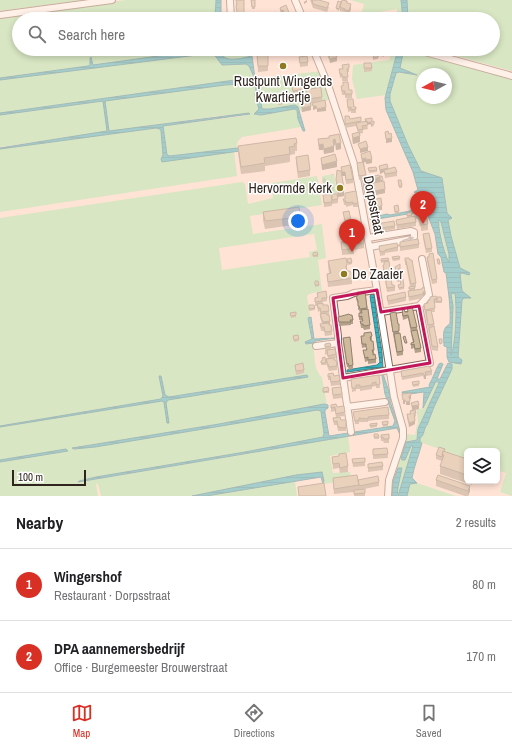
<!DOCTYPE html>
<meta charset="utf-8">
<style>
:root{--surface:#fff;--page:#f2f2f2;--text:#202124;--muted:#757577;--line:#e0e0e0;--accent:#d93025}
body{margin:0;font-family:"Archivo Narrow",sans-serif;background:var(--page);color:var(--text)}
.controls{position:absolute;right:12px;bottom:12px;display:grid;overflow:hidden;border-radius:6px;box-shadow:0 2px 6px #0003}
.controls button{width:36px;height:36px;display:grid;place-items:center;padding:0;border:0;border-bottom:1px solid var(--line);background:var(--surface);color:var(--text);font:20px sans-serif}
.compass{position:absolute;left:416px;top:68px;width:36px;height:36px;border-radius:50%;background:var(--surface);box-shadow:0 2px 6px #0003;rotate:262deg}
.scale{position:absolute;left:12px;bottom:10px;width:74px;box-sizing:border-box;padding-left:4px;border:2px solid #30241e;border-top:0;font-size:11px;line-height:14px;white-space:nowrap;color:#30241e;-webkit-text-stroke:3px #fff;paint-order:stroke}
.you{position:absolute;left:298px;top:221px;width:14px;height:14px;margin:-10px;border:3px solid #fff;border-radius:50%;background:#1a73e8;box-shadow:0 0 0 6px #1a73e833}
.badge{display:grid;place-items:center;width:26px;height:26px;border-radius:50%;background:var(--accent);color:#fff;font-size:13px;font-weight:700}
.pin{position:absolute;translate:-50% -33px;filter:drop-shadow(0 1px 2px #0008)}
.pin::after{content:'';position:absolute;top:21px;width:14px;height:12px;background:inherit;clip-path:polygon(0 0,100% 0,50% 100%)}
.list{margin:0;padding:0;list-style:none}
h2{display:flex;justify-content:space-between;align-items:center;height:52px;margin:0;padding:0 16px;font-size:17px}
h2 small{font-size:13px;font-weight:400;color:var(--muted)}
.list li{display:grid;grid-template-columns:26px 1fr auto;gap:12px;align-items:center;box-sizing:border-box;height:72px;padding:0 16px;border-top:1px solid var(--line)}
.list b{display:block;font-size:15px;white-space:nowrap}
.list p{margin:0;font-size:13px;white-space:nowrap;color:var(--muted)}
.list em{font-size:13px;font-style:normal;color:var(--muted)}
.icon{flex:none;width:22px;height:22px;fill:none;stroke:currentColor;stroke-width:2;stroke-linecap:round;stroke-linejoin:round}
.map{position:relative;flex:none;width:512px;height:496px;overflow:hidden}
.search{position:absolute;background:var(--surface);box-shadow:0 2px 6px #0003;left:12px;right:12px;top:12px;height:44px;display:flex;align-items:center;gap:10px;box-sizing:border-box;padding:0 14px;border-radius:22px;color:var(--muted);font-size:15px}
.sheet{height:196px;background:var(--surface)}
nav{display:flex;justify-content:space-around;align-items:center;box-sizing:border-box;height:56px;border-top:1px solid var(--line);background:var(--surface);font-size:11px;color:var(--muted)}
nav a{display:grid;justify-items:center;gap:2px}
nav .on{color:var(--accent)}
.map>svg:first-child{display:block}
.green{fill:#a8e8ae;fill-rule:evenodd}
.cemetery{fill:url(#cemetery-stones)}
.water{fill:url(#water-rules);stroke:#348891;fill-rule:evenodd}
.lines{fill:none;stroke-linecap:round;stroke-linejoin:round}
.minor-casing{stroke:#87695a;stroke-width:8}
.minor{stroke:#fff;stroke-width:6}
.wall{fill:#b2a088}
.shaded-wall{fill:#91826f}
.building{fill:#cfba9e;stroke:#91826f}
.oneway{fill:#a29c9a}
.marked{fill:none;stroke:#c2185b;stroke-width:3;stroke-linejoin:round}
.poi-dot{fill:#8f7a20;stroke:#fff;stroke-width:1.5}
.labels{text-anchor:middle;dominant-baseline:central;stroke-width:3;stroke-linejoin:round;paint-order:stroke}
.poi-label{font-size:14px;fill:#30241e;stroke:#fff}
.street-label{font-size:14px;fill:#30241e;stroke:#fff}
</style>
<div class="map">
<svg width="512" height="496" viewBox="0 0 512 496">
<defs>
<pattern id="cemetery-stones" width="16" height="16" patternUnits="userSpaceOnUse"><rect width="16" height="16" fill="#a8e8ae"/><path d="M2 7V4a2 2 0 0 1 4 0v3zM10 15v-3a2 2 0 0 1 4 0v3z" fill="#91c795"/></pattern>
<pattern id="water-rules" width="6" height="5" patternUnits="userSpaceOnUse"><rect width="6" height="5" fill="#35b3c2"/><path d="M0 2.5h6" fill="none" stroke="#2d919d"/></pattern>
</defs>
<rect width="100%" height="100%" fill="#ffe3d6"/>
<path class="green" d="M0,0H83L0,11Z
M126,0H216L215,19H19V49H213L215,57L222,65L246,64L249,66L255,79L321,71L331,99L299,111L298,107L264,109H262L259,90L254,84L256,89V95L259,109L254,114L261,115L294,108L297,110L298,119L301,127L242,137L238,141L236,148L170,156L167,155L163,126L243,116L250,114L219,116L0,147V114L225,85L242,83V79L0,113V17Z
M350,0H401L403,19H397V9L361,15L364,4Z
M407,0H512V71L431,49H493V19H408Z
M222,49H254L252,56C242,58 227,63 221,54Z
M393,49H398L386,95L357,99L352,79L353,65L389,60Z
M404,49H411L512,79V496L500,492L506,473L497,470V451H467V459L420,442V438C424,434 423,429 427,425L434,407L452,369V362L461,364L462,360L458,357L462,300L464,298H470L462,291L460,274L462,273L467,275L470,273L460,268L451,236L448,220L451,218L447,213L443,180L442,178L421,172L408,145L390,101V94L396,73L399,72L415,74L400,68ZM422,74H446V98H422Z
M156,128L160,129L161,131L163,155L162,162L234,151L237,176L0,212V149Z
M317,176L322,205L250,216L253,234L322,224L326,258L318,260L322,291L309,294L307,296L310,317L308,318L312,339L306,342V344L313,342C315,353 313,370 322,377L327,405L324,404L219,424L73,448L74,449L323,407L319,410L321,411L324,437L245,452L96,477L91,480L348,436L350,452L330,456L333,473L350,472L351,480L324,484L322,472L296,475L192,496H101L98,484H96L98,496H0V218L242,182L245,184L248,204L273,198L272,183ZM314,234L317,250L309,252L310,257L222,270L219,248Z
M439,220L441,222L449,254V263L447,259L438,221Z
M455,293C455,310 457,341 450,355L451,294Z
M436,381L439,383L418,429L417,440L407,441L405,460L411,446H413L398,496H397L398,487L402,468H396L406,434L415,435L417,425L418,424L417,410L423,408Z
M295,481L297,496H206Z
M411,483H417L456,496H407Z"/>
<path class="cemetery" d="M334,174L337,196L324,197L322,176Z"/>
<path class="water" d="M216,0H221V19H215Z
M401,0H407L408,19H403Z
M209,49H222L221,54C227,63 242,58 252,56L255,79L249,66L246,64L222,65L213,53L0,80V78L88,66L90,65V58L91,57L93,65Z
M398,49H404L400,68L417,75L399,72L396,73L390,94V101L408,145L421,171L442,178L447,213L452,218L448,220L451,236L460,268L470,273L469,275L462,273L460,274L462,291L471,298H464L462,300L458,357L462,360L461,364L449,362L447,357V347L444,346C444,338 441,328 450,324C451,305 448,291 446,273L444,272L441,257L438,254L435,234L426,211L371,220L370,218L387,214L390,215L424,208L418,194L414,192L418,190L413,172L386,110L385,98ZM439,220L441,222L449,254V262C445,257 437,226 439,220ZM455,293C457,308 456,342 451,355L453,306L451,294Z
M242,79V84L225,85L105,101L109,131L249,113L250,114L163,126L167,155L170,156L288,142L289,144L162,162L161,159L163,155L161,131L160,129L156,128L0,149V148L107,131L103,101L0,115V113Z
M254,84H258L262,109H270L295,105L298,107L305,131H303L298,119L297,110L294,109L261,115L254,114L259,109L255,95L256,89Z
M372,294H374C376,312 378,329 381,346C383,355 382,367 384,377C386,384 389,390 391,397L390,401L399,428L400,435L397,428L78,482L79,481L96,477L245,452L323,437L324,434L321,411L317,410L95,447L74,449L72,448L91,445L219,424L324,404L328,405V408L325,410V413L329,436L393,426L395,421L385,394L381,370L376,368L347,372V370L377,365L380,362L370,296Z
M311,317L314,339L335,338L315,341L314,345L313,343L306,344L305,342L312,339L308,318Z
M441,363L443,364L437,379H440L448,363L452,364V369L434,407L427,425C423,429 425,435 420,438V442L422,443C419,455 414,466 412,478L417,483L410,484L407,496H398L413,446H411L405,460H402L401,458L406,442L417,440L418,429L439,383L436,381L423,408L424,392L403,395L402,392L430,387L429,385C433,378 435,371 439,364Z
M307,375L308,377L168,400L166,403L169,423H167L164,402L162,401L0,427V426L161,399L163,396L159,376H161L165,395L169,397Z
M66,449L68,451L0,462V460Z
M398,468H402L398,487L397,496H392L393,481Z
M322,472L324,481L323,484L321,477L206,496H192L296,475Z"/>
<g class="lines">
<defs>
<path id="minor" d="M230,0L231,19
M295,0L303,19
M0,15L112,0
M313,49L328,85L355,167L377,290L394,397L403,429V438L389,480L388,496
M414,49L512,76
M368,238L411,231L414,232V237L412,239L370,247
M381,312L419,306L429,295L422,259
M316,346L338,343
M343,378L430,363L419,306
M347,407L385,402
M351,432L338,343V336L333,298L347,296L354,293L377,290"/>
</defs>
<use href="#minor" class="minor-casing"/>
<use href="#minor" class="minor"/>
</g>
<path class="wall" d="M236,0H244V19H236L237,13L236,6Z
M251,0H255V9H252Z
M310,0H319L329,7L327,12L313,8Z
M347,3L351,8L349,15L345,14V12L340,11V7Z
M341,4L339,11L336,9V8Z
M286,5L290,18L283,19V13L281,14L280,11V8Z
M366,13L385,19H365Z
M358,49H372L371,55L358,52Z
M392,49L390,56L384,55V57L381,56V52Z
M327,51L337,61L330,63L327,54Z
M379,53L378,59L373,60V58Z
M257,55L268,66V71L258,72Z
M299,57L308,62V66L300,67Z
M364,63L372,68V71L364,72Z
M349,64V72H347L348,81H342V77L340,78L339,69H342V65Z
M343,82L349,90H352V98H345V95H342L341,86H343Z
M291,83L305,89V92L293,95Z
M306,90L322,97V100L310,103L311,110L302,112L301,104L308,103Z
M291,97H298V102L292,103Z
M278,99H282V105H278Z
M347,99L354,107H356V113H351V111L348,112Z
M345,116L350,119L361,121V122H365V119L372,122L374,126L371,127V124H367L368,129L363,130V133L359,134L360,142L353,144L352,140V134L358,133L356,126L345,128Z
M339,134L341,149L336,150L335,145H334V152L324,154L323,150H319L318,144V139L329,138Z
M297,143V151H295V154L290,155V162L265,166V171L241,174L238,153V146Z
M361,154L372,163L366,164V162H364L366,177L379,175L385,193L365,197L363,186L362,180H359L357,167V163L362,162L361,157Z
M296,157L310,170V176L298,178L296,162Z
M321,158L337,167L322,170L321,163Z
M379,166L397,172V176L385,178L384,172L380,174Z
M341,167L353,179V183L346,184L345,176H342Z
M368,168L377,170V172L369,173Z
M336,180L344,196L338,197V203L332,204V194H337L336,187Z
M398,180L402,186V188H399Z
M345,193L358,203V207H353V205L346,207V205H344L343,199H345Z
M323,195L332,202V206L324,207Z
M394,206L399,211V213L395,214Z
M415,209L424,215L428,224V230L421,231V226L420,227L418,219H416Z
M412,211V217L416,222V226L397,229L396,220L407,218V214Z
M263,212L300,217V224L265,229L263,220Z
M373,223L395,226V229L375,233V231H373Z
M423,234L432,248V252L426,253L423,238Z
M348,236L364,243V248L354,250V254L342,255L341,242H348Z
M400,242L419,244V248L400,251Z
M379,246L398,247V251L385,253V255L380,256Z
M313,254L318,255V257H313Z
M429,254L437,279V283L432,284L427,261V257H429Z
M399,256L400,260L393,261L392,259Z
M388,258L392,285L395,287V291L387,292L383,269V265H384V262L381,263V259Z
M405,258H409L416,283V287H415V290L425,295L423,296V298L409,301L408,291H409V287H410L406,265H405Z
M347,259L352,262V264L348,265Z
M328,261L347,263V271L352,278V284L328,287L327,274L329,273L328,266Z
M400,280L404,287V289L399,290L398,285H401Z
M315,281L319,285V286L315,287Z
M365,291L370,325V329L364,330L363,328H361L360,321H362V320H359V313H360L359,310H358V304L356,299V296H357V292Z
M317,293L327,298V301L322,302V303L323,305L329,311L330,324L329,325L332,331V335L325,336L324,331H321L320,324H322L320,317V311L318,312L317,306H315V298L317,297Z
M387,296L406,297V301L388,305Z
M430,297L437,299V303H434L435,312H432L438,347V351L432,350L424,308V304L428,303V300H430Z
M437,297L442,301V303H437Z
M309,305H314L315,310L309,311Z
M407,307L417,327L421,348V352L415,353L414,348L411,349V343H413L408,318L403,320L402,313V309L405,312H408Z
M296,312V317L291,318L290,315Z
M390,313L398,324H399V333L403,351V355L397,356L390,317Z
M350,315L353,320V324H351V325L339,326L338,317Z
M364,333L372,336V340H371L374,350V354H373L376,359V363L368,364V361L365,362L363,350H366V347L362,348L361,340V336H364Z
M293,336L299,339V341L294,342Z
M343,338L353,365V369L349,370L348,367H347L343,342Z
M325,344L331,346V350L336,354V358L334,359L337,366V370L329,371L326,363V359L328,358L327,354L325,355Z
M325,357L326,365H321V363Z
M295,365L304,370V373L296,375Z
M401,371H432V375L426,376V379H424L423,376L402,380Z
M328,374L334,376L340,381V385L331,386L330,380H328Z
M379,375L380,388H376V386L372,387V389L360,391V389H356V391L352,392L351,379Z
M419,381V386L413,387L412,384Z
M328,387L329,393H323V390Z
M332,388L342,394V398L333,399Z
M411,403L419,409L415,410L416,416L415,417V424L409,427L407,418V414H410V411L412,410Z
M331,405L337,407L345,412V416L336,417L335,411L331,412Z
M353,412L389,415V419L376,420L368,421V422H359V424H355Z
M333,418L341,420H346V431H338L337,425H334Z
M388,421V426L383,427L382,424Z
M377,423V427L370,428V424Z
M389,434V443H384L383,441H381V435Z
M374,436L379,437V439H374Z
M387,448L388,458L373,459V449Z
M445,452L467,459V481H473L472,485L440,474V466L442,461L436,459V455Z
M332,457L348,466V472L340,473L339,468L333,469Z
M365,458V466L353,467L352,459Z
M368,464L383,466V470L368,472Z
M333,478L358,480L379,482V486L364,489L365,493V496H354V492L334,494L333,484Z
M436,480L470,491L468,496H465L436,486Z"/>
<path class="shaded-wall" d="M307,0V2L304,4V2Z
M351,4V8L349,15V11Z
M283,10V13L281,14V11Z
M290,15V18L284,19V17Z
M337,49H341V50L337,51Z
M337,57V61L330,63V59Z
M311,106V110L302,112V108Z
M313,106H316V109L313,110Z
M326,107V111L317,112V109Z
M371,122V124L366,125V123Z
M360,136V142L353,144V138Z
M392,138V142L386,143V139Z
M335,139V145H333V140Z
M341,143V149L336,150V144Z
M323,144V150H319V145Z
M334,146V152L324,154V149Z
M368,147V151L360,153V149Z
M366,158V162L362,163V159Z
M372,159V163L366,164V160Z
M337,161V167L322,170V165Z
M388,168V172L384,170V172L380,174V170Z
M342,172H345V176H342Z
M380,177V181L363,186V182Z
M344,188V196L338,197V190Z
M385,189V193L365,197V193Z
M382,206V210L372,212V208Z
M351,220V224L345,225V221Z
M423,292H425V295L423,296Z
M330,321V324L323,326V322Z
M424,375H426V379H424Z
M411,395V399H409V396Z
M403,400H405V404H403Z
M410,401V405H406V402Z
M419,405V409L412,410V406Z
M415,421V424L409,427V423Z
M470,486V491L468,496V491Z"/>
<path class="building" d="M236,0H244V14H236L237,12L236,6L237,4Z
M251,0H255V7H252Z
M312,0H319L329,3L327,8L313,4Z
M342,0L347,1V3L351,4L349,11L345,10V9L340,7Z
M338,1L341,2L339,9L336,8Z
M286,5L290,15L284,17L283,14L285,13L284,12L283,10L281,11L280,8Z
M366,13L371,14V13L385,16L384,19H373L369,17L368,19L365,18Z
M236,15L244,16V19H236Z
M253,17H256V19H253Z
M332,49H334L337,57L330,59L327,51Z
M363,49H371V51Z
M382,49H391L390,53L384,51V53L381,52Z
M376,50L379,52L378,57L373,58Z
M268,54V66H258L257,55Z
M307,56L308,62L300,63L299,57Z
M364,63H371L372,68H364Z
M349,64V68L347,69L348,77H342V74H340L339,69H343L342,65Z
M304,81L305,89L293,91L291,83Z
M343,82H348L349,90H352V94H345V91H342L341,86H343Z
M321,87L322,97L308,99L306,90Z
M291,97H298V100L292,101Z
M278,99H282V103H278Z
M347,99H353L354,107H356V109L351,110V107L348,108Z
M325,100L326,107L317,109L316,106H313L312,103Z
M310,102L311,106L302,108L301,104Z
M345,116H349L350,119L361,117V121L345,124Z
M372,118V122L374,121V124L371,125V122L367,123V121L366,122L365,119Z
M367,121L368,125L362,126L363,129L358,130L356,123Z
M388,131L389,134L391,133L392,138L386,139L385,132Z
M359,132L360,136L353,138L352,134Z
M339,134L341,143L336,144L335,139L333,140L334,146L324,149L323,144L319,145L318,139L329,138V136Z
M296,138L297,143L294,144L295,146L289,147L290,154L264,158L265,163L241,167L238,146Z
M366,141L368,147L360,149L358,144Z
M370,151L372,159L366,160V158L362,159L361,154Z
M335,154L337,161L322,165L321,158Z
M308,155L310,170L298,172L296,157Z
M363,162L366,175L359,176L357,163Z
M387,164L388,168L380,170L379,166Z
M350,165L353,179L346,180L345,172H342L341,167Z
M376,167L377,170L369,171L368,168Z
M395,167L397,172L385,174L384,170Z
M337,170L341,171L344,188L338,190L336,180Z
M379,175L380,177L363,182L362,178Z
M380,176H382L383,180L380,181Z
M398,180H401L402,186H399Z
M384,181L385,189L365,193L363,185Z
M356,191L358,203L353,204V202L346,203V201H344L343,199H345V193Z
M331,194L332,202L324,203L323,195Z
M332,194H337L338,199L332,200Z
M381,198L382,206L372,208L371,203L375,202L374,199Z
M398,205L399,211L395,212L394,206Z
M299,207L300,217L265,221L263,212Z
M415,209H423L424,215L426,214L428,224L421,225V221H420L418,213L416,214Z
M349,211L351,220L345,221L343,212Z
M412,211V215L407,216V214Z
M415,216L416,222L397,225L396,220Z
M394,221L395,226L375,229V227H373V223H376V224Z
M429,233L432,248L426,249L423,234Z
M363,234L364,243L354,244V248L342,250L341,242H349L348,236Z
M418,239L419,244L400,247V242Z
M397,243L398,247L385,250V251L380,252L379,246Z
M317,252L318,255L313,256V253Z
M433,253L437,279L432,280L427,257H429V254Z
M399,256L400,258L393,259L392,257Z
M346,258L347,263V265L346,266L347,271H349L351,272L352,278L328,282L327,274L331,273L328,261Z
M351,258L352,262L348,263L347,259Z
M388,258L389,260L381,261V259Z
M405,258H409L410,260H412L416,283L411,284L406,261H405Z
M437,259H439L440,264H438Z
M389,261L392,285H394L395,287L387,288L383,265H384V262Z
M400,264V269H398V272H396L395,267Z
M401,270L402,276H400L399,271Z
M399,275L400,281H397L396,276Z
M403,279L404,287L399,288L398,285L401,284L400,280Z
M315,281H318L319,285H315Z
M414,286L415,288L409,289V287Z
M424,287L425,292H423V294L409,297L408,291L422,289V288Z
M326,291L327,298H322V301L315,302V298L318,297L317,293Z
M365,291L367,308L360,309L359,306H358V301L356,296H358L357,292Z
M405,292L406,297L388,301L387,296Z
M436,296L437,299H434L435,308L425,310L424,304L428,303V300H430V297Z
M437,297H441L442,301L437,302Z
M323,303V305H328L329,311L321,312L320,308H318L317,304Z
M309,305H314L315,308L309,309Z
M412,306L417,327L411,328L408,315L403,316L402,309H404L405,312H408L407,307Z
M368,309L370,325L364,326L363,324H361L360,321H363L362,318V316L359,317V313H362L361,310Z
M431,310L434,324L428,325L426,311Z
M296,312V315L291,316L290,313Z
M396,312L398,324H399V331L393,332L390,313Z
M326,313L327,315H329L330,321L323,322L320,314Z
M349,314L350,315H352L353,320H350L351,322H339L338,317Z
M329,323V325H331L332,331L325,332L324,327H321L320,324Z
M434,326L438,347L432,346L429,328Z
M417,330L421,348L415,349L414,344L411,345V343L414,342L411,331Z
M371,332L372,336L370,337L371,341H373L374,350H372L373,353V355L375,354L376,359L368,360V357L365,358L363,350H367L366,347V344H362L361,336H364V333Z
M400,333L403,351L397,352L394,334Z
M298,335L299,339L294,340L293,336Z
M405,336L407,343H405L403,337Z
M350,337L353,365L349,366L348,363L347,364L343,338Z
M439,339H442V343L440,344Z
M330,343L331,346L325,347V344Z
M335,349L336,354L328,356L327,350Z
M325,357L326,363H321V361L323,360L322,358Z
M334,358V360H336L337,366L329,367L326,359Z
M303,363L304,370L296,371L295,365Z
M429,366L432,371L425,372L426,375H424L423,373L402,377L401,371Z
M333,373L334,376L339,375L340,381L331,382L330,376L328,377V374Z
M379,375L380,384L376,385V382L372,383V385L360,387V385H356V388H352L351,379Z
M419,381V384L413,385L412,382Z
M328,387L329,391L323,392V388Z
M341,387L342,394L333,395L332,388Z
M411,393V395L409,396L410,401L406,402L405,400H403L402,394Z
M418,401L419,405L412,406L411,403Z
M336,404L337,407L344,406L345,412L336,414L335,407L331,408V405Z
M388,407L389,415L376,416L368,417V419L359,418V420L355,421L353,412Z
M415,410L416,413H414L415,421L409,423L407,414H411L410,411Z
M340,417L341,420H346V428L338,427L337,421L334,422L333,418Z
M388,421V424L383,425L382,422Z
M377,423V425L370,426V424Z
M374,434H378L379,437H374Z
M389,434V439H384L383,437L381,438V435Z
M439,447L445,449L444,451H443L442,457L436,455Z
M387,448L388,454L373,455V449Z
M443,451L467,459V475L440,466L444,455H442Z
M346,453L348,466L340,468L339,463L333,464L332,457L339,456V454Z
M365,458V462L353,463L352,459Z
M382,462L383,466L368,468V464Z
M357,475L359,485L334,489L333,478Z
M438,475L470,486L468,491L436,480Z
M378,476L379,482L359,486L358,480Z
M324,483L326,496H299L298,487Z
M365,489V493L354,494V490Z"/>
<defs><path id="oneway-solid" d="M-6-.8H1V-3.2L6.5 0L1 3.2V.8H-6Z"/></defs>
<use class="oneway" href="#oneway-solid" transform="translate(408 239) rotate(-16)"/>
<path d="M0 0H512V496H0ZM377,290L381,312L419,306L430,363L343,378L333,298Z" fill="#ffe3d6" fill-opacity=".55" fill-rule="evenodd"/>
<path class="marked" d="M377,290L381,312L419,306L430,363L343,378L333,298Z"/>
<g class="poi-dot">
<circle cx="283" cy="66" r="4"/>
<circle cx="340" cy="188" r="4"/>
<circle cx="344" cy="274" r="4"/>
</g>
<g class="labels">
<g class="poi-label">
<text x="283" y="81">Rustpunt Wingerds<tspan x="283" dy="16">Kwartiertje</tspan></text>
<text x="332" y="188" text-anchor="end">Hervormde Kerk</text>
<text x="352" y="274" text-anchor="start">De Zaaier</text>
</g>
<g class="street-label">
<text transform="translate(374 205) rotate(79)">Dorpsstraat</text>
</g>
</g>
</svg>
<div class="controls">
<button><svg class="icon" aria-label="layers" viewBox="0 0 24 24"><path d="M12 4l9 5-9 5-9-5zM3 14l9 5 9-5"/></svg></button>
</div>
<svg class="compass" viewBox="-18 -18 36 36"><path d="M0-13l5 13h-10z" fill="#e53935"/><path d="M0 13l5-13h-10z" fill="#757577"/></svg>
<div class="scale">100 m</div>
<div class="you"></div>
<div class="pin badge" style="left:352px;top:252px">1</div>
<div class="pin badge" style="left:423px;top:224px">2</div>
<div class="search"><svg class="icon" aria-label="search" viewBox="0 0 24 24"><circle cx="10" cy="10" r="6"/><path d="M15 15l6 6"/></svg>Search here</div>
</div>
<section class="sheet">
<h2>Nearby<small>2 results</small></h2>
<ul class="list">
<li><span class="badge">1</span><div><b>Wingershof</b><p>Restaurant · Dorpsstraat</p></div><em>80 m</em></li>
<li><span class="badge">2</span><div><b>DPA aannemersbedrijf</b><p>Office · Burgemeester Brouwerstraat</p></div><em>170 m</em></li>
</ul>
</section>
<nav>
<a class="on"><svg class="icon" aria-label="map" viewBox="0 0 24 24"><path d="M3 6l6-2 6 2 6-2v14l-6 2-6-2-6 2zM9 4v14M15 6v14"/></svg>Map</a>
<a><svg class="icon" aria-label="directions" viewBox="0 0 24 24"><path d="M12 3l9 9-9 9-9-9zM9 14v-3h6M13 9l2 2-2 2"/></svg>Directions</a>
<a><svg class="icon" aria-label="saved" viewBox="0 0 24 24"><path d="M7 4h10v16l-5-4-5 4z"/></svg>Saved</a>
</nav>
